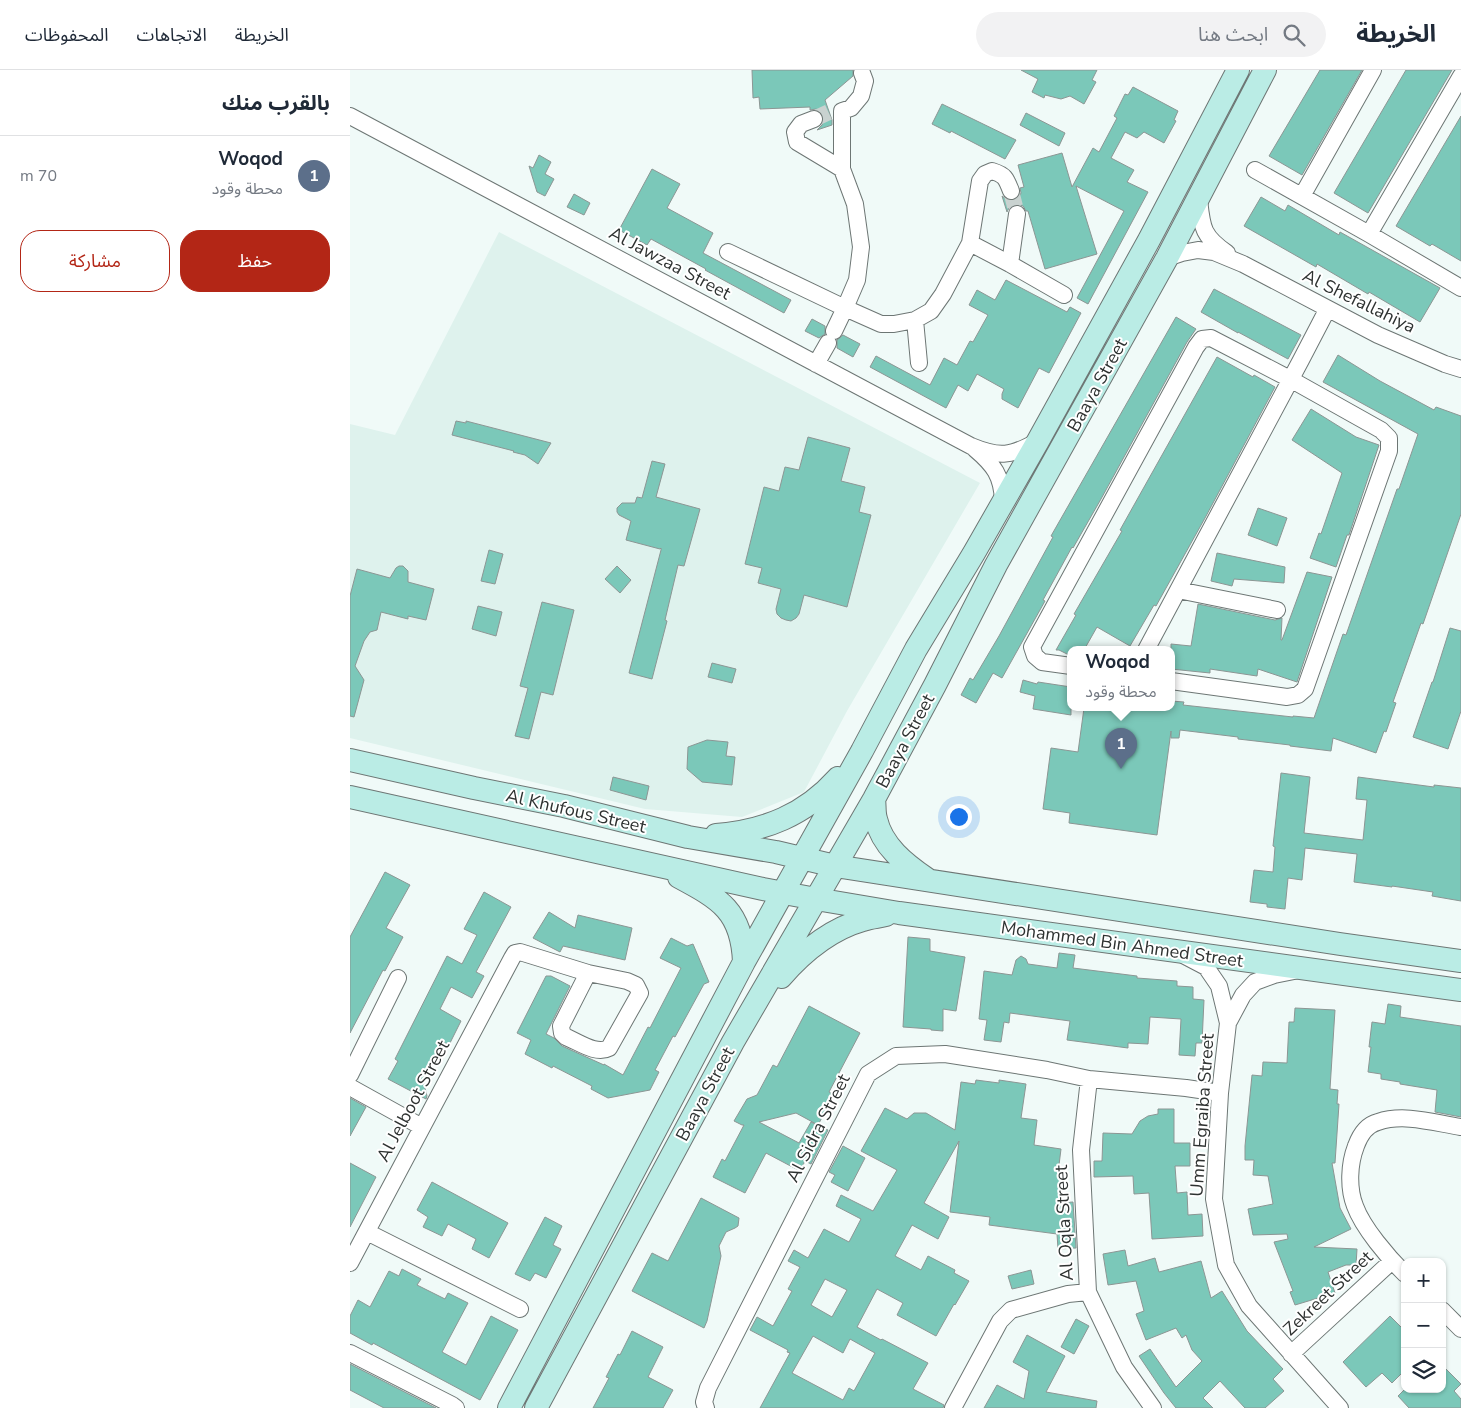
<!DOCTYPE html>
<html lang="ar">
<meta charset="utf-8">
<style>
:root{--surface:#fff;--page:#f2f2f3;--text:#1f2937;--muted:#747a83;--line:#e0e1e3;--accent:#b32616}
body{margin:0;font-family:"Nunito Sans","Noto Sans Arabic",sans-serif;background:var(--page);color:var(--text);direction:rtl}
.controls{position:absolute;right:15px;bottom:15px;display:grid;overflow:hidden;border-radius:10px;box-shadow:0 1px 4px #0004}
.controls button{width:45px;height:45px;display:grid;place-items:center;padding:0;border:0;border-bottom:1px solid var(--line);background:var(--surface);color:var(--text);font:25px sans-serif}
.you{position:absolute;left:608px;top:746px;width:18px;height:18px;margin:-12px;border:4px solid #fff;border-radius:50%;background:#1a73e8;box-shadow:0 0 0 8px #1a73e833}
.badge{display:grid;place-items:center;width:32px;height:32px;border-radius:50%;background:var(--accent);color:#fff;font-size:16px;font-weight:700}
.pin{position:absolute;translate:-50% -41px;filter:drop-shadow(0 1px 2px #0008)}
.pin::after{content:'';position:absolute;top:26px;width:18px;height:15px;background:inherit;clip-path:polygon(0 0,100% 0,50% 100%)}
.popup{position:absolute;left:717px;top:576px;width:108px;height:65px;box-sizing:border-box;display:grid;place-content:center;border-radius:10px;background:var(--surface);filter:drop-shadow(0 1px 4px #0005);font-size:16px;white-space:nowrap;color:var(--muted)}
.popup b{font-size:19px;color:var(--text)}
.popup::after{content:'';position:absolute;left:50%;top:100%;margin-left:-10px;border:10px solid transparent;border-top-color:var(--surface)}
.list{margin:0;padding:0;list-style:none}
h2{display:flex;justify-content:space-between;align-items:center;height:65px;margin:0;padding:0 20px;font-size:21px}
h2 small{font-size:16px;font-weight:400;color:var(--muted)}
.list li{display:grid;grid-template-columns:32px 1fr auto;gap:15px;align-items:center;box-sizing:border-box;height:80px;padding:0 20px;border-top:1px solid var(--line)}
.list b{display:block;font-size:19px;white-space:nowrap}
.list p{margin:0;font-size:16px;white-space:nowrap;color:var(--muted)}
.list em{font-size:16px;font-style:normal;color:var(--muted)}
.actions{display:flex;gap:10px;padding:15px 20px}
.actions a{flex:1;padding:11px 0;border:1px solid var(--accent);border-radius:20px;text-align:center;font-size:18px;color:var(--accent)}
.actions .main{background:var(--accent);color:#fff}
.icon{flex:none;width:28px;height:28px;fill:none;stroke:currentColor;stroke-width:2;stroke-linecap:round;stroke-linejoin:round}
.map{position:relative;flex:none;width:1111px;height:1338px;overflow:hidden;direction:ltr}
header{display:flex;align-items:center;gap:30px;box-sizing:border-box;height:70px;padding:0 25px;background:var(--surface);border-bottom:1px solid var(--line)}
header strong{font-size:24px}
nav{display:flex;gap:28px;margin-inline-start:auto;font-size:18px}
.search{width:350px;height:45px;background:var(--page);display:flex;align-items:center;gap:12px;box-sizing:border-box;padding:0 18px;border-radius:28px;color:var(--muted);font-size:19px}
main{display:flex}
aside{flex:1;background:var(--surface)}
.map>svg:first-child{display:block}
.built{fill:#def2ed}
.building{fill:#7bc8b9;stroke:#8c9694;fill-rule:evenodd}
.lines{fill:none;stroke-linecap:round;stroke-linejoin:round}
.street-tunnel{stroke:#c9d2d0;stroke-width:16;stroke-dasharray:16 8;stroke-linecap:butt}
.street-casing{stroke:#6d7674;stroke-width:18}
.secondary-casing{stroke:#6d7674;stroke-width:24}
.street{stroke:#fff;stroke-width:16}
.secondary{stroke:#baece5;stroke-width:22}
.labels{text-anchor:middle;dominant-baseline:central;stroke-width:4;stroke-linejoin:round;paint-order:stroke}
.street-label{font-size:18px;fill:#2e3231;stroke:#fff}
</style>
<header>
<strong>الخريطة</strong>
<div class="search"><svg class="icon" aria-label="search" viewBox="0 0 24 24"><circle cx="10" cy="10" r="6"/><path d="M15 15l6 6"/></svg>ابحث هنا</div>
<nav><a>الخريطة</a><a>الاتجاهات</a><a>المحفوظات</a></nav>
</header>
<main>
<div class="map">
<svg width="1111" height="1338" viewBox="0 0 1111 1338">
<rect width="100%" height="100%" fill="#f0faf8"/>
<path class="built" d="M149,162L630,413L497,641L454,722L392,747L295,739L0,668V354L45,365Z"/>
<path class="building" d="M402,0H503V6L475,30L482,50V55L467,60L472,55L474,50L473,45L471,42L466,39L460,40V37L410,39L409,27L403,28Z
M671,0H747L742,10L746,12L734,34L720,26L711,29L695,25L694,28L682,22L688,9Z
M970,0H1012L952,105L919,86Z
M1056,0H1102L1018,143L984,123Z
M783,17L828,41L824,50L826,51L814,73L794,62L787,68L775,62L761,88L784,100L777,112L798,122L738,234L727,228L774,141L726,116L747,184L695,199L678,141H676L673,136L668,134L663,135L659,138L657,142L652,126L659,131L665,130L669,127L671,123L670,118L674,117L668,95L712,83L722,117L743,78L749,82L767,48L764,46L775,24L778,25Z
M592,34L666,70L655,89L601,61L600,63L582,54Z
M676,43L715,63L709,76L670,55Z
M1111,46V191L1082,174L1080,176L1046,156Z
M189,85L201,92L195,104L204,109L195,126L187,122L179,96L183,98Z
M302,99L330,114L317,138L363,163L353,183L441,230L434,243L355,200L356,199L301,169L297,175L269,160Z
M224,124L240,133L234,145L217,137Z
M911,127L935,141L938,135L989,165L990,162L1090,218L1070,252L1019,222L1018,224L967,194L966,197L894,156Z
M656,210L717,242L720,237L731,243L699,303L689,298L668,338L652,329V324L654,319L627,304L618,321L608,315L596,338L520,297L526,286L580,315L594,288L607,295L620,271L623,272L638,245L619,235L627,220L645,230Z
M864,219L951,265L938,289L888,262V263L851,242Z
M826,247L846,259L837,272L751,429L723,478L722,477L693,530L695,531L652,608L643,603L626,633L611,625L620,608L623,610L649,566L703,467L701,466Z
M462,249L475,256V264L469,268L455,261Z
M493,265L510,274L503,287L487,278V270Z
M988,285L1030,311L1084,340L1086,337L1111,346V444L1073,554L1071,553L1043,632L1046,633L1036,662L1034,661L1026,683L983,668L981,681L940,676V675L888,669V667L830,660L829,668H821V661L807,765L719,753L720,743L693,739L701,678L728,682L734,638H821V631L834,632L833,635L943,647V646L964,648L993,564L996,565L1047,419H1049L1068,364L973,312Z
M867,287L903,307L904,305L925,317L855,448L806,536L804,535L780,576L747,557L734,580H721V586L709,580H706L726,545L724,544L772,461L770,460Z
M961,339L1006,367L1029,375L999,465H997L986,497L960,488L969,463L971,464L992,403L942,370Z
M106,351L116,353V351L201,373L188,394L175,385L163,382L164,381L102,365Z
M458,367L500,378L491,411L515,417L509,442L521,445L497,537L454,525L449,544L446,548L441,551L436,550L431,548L427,544L426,539L431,519L408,513L412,498L395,494L414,417L429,421L435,397L449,400Z
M302,391L315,394L306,427L350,439L334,496L328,495L315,550L317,551L302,609L279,603L311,480V478L310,479L276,470L281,451L269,445L267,442V438L272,433H285L287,427L292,428Z
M908,438L937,448L927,476L898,465Z
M139,480L153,484L145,514L131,511Z
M867,483L935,497L934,513L884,509L882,516L861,511Z
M49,496H53L58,501V512L84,519L76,550L58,546V549L31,542L27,560L20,562L14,571L5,596L14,610L4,647L0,646V526L7,499L40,508L46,498Z
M267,496L281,510L270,523L255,509Z
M957,502L982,507L947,612L908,599L907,606L860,599V603L821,599V574L841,576L848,534L925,550L932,548L931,570H932Z
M192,532L224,540L203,625L191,622L179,669L165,666L178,618L170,616Z
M128,536L152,542L146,566L122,559Z
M1100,558L1111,561V641L1098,679L1063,667L1082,612H1083Z
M362,593L386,599L382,613L358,607Z
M673,610L687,614L688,612L721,617V645L683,639L685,626L670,622Z
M357,670L378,672L376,686L385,687L382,715L352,712L337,699L338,677Z
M931,703L960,707L954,763L1013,770L1017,730L1006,729L1008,707L1084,717V715L1111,718V831L1082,826L1083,822L1042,816V817L1004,812L1007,784L955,778L952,810L938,808L935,839L917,837V834L900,832L904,800L923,802L925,777L923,776Z
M263,707L299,716L296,730L260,720Z
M35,802L60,815L36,858L53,867L35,901L33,900L0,963V867Z
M134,822L161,837L126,902L134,906L122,928L101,917L90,939L111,951L99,975L93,972L73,1010L77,1026L76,1029L38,1009L48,991L45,989L97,886L112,894L127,865L114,859Z
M199,842L225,858L228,845L282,858L275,890L213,876L210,882L183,868Z
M558,867L580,869V881L615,887L606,941L593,939V961L581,960V959L553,957Z
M321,868L337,876L343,874L359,912L354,914L325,967L323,966L305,1000L309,1002L300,1020L258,1028L241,1019L242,1016L203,996L202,998L175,984L181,970L167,963L196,906H201L220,916L196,964L204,968L212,976L254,995V994L273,1005L298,957L300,958L331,898L310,888Z
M709,883L725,885L723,898L787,906V908L827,911V916L843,917V929L854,930L852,973H846L845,986L829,985L831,949L800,947L798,974L778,973V978L717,970L720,951L660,943L659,953L654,952L651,972L634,970L637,950L629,949L634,901L662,905L666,890L671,886L676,889L678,894L707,898Z
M1038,934L1051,936L1050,947L1111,956V1047L1085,1042L1087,1020L1050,1014V1012L1031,1009V1004L1018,1002L1021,977H1019L1022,952L1035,954Z
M459,936L510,963L479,1022L484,1025L468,1055L446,1043L409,1052L449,1073L461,1052L478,1060L461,1094L455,1091L450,1101L416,1083L395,1123L363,1107L372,1089L375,1091L394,1055H392L384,1051L397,1029L407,1025L423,995L427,997Z
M945,938L985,940L980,1019L988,1020L987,1034H989L985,1093H982L990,1138L1001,1159L964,1177L1007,1179L1006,1195H996L978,1202L985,1223L945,1235L940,1222L943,1221L924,1172L938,1169L937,1164L903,1165L898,1139L923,1134L918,1106L903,1105L904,1090H895V1076L902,1005L912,1006L913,992L937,993L939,952H944Z
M626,1010L649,1013V1010L676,1014L671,1048L687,1050L684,1075L711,1079L708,1103L713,1104L709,1133L723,1132L726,1178L708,1179L707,1164L639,1155L640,1147L600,1142L609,1071L574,1133L599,1147L588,1169L562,1155L545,1186L571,1200L578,1186L605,1200L604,1203L619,1211L605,1235L604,1234L586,1266L547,1245L553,1233L527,1219L507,1257L531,1270L532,1269L578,1293L563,1319L594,1335L593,1338H410L440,1283L437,1282L438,1280L400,1260L407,1247L423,1256L442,1221L438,1219L450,1197L438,1191L444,1180L458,1188L474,1159L499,1172L511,1149L486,1136L491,1125L523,1141L547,1100L511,1081L535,1038L557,1049L564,1043H576L605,1060L611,1012L625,1014ZM475,1209L497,1220L482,1247L461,1235ZM463,1266L493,1283L500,1269L525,1283L504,1321L499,1318L493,1330L442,1303Z
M0,1028L16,1037L0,1066Z
M808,1039H824V1073H840V1096H825L827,1123L837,1122L838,1145L852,1144L853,1166L802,1169L799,1123L784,1124L783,1106L744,1107V1091H752L753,1063L782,1064L790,1051L798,1046L808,1044Z
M493,1076L515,1088L498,1121L481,1112L485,1105L479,1102Z
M0,1093L26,1107L0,1157Z
M82,1112L158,1153L139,1188L122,1179L126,1169L98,1154L92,1166L73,1157L78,1147L67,1140Z
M351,1128L389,1148L388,1156L385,1158L376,1162L369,1176L371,1186L357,1251L354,1258L282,1221L302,1183L318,1191Z
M195,1147L212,1156L203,1175L211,1179L196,1208L185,1203L180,1211L165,1204Z
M775,1180L778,1196L805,1188L809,1202L851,1191L861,1228L872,1221L897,1261L933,1299L923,1309L934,1321L915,1338H895L870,1311L853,1328L863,1338H826L814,1323L789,1286L800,1279L826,1317L852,1291L842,1280L836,1265L832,1268L826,1258L796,1270L786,1244L794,1241L786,1211L758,1215L753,1184Z
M52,1199L71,1209L67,1215L95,1229L98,1223L118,1233L92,1282L116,1295L141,1246L168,1260L130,1330L23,1273L22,1275L0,1263V1246L8,1230L20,1237L39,1201L49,1206Z
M681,1200L684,1214L662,1219L658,1206Z
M1040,1246L1055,1261V1300L1042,1313L1032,1303L1016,1317L993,1292Z
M726,1249L739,1256L724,1284L711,1277Z
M282,1261L313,1277L298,1307L323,1320L313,1338H243L259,1308L256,1307L268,1284L270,1285Z
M677,1265L715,1286L696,1322L747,1331L746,1338H634L647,1315L674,1329L679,1301L663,1292Z
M0,1294L86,1338H34L0,1320Z
M1092,1295L1111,1314L1104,1321L1111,1329V1338H1059L1048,1326L1055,1319H1092Z"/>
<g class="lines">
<path class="street-tunnel" d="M464,49L479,42
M661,121L667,144"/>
<defs>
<path id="street" d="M0,46L621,376C650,388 661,386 688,371
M464,49L451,54L445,62L447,72L492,99
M905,100L1019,164L1111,218
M661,121C656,108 655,105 642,101L635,104L630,111L620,173L660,194L714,225
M952,126L1023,0
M849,129C852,157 852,166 877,183
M1019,164L1111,6
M378,182L495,238L531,254H544L565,250L581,241L593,224L620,173
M817,188L832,183L848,180L864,182L893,194L1028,265L1095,294L1111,299
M660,194L667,144
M565,250L569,293
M484,261L495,238L507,210L511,177L505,134L492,99V41L501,38L511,26L515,11L512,3
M466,294L478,273
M625,379C644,395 652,406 653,431
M828,520L927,540
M796,580L951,290L977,240
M721,596L692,592L685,586L682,577L846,277L852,269L861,268L940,309L1031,360L1039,368V381L955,619L948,625L937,627L821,611
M835,886L856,897L869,916L878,953
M944,901L924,905L905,912L893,925L878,953L870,1023L864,1129L876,1195L899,1236L990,1338
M0,1005L48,908
M739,1009L731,1080L738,1222L774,1297L803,1338
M0,1017L72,1057
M17,1162L170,1239
M0,1193L162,888L165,883L170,882L238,903L277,911L286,915L290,923L259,978C246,985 229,972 216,967L212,963L211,956L238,903
M1055,1204C1038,1187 1013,1158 1005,1136C998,1118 999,1094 1006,1076C1010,1065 1016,1055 1028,1052C1054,1043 1085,1053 1111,1057
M1092,1240L1111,1259
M0,1283L102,1335L106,1338
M941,1284L1042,1191
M356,1338L354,1332L358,1318L518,1004L546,986L595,984L697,1000L739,1009L836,1018L870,1023
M603,1338L650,1251L661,1240L718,1224L738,1222"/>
<path id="secondary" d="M0,690L124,718L214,736L338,767L426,782L485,796L990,874L1111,891
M0,727L413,819L466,829L549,843L1111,920
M524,729C525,735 524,743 526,749C532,776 555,794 577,809
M366,765C415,761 455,745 488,708
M329,807C370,829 392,841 394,892
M431,907C452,883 481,859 513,850C521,847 529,847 536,845
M159,1338L394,892L512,681L566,579L624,483L688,371L799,170L888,0
M186,1338L383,972L524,729L585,615L646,495L817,188L915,0"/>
</defs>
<use href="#street" class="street-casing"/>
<use href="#secondary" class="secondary-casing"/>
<use href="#street" class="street"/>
<use href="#secondary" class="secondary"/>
</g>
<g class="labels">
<g class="street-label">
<text transform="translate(320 193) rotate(28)">Al Jawzaa Street</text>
<text transform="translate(1009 231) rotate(26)">Al Shefallahiya</text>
<text transform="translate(747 315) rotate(-61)">Baaya Street</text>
<text transform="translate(555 671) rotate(-62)">Baaya Street</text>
<text transform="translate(226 741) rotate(13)">Al Khufous Street</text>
<text transform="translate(772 874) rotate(8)">Mohammed Bin Ahmed Street</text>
<text transform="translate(355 1024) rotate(-62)">Baaya Street</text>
<text transform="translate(63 1031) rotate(-62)">Al Jelboot Street</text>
<text transform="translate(852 1045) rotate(-86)">Umm Egraiba Street</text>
<text transform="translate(468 1058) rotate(-63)">Al Sidra Street</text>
<text transform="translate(714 1153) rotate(-93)">Al Oqla Street</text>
<text transform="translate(978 1223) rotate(-43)">Zekreet Street</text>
</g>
</g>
</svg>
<div class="controls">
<button>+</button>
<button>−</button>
<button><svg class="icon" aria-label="layers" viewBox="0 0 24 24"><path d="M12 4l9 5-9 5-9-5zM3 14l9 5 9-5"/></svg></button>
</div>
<div class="you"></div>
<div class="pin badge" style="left:771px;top:699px;background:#5c6f8a">1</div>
<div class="popup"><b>Woqod</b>محطة وقود</div>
</div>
<aside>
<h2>بالقرب منك<small></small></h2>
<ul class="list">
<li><span class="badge" style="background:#5c6f8a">1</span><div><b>Woqod</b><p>محطة وقود</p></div><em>70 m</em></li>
</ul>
<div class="actions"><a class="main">حفظ</a><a>مشاركة</a></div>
</aside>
</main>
